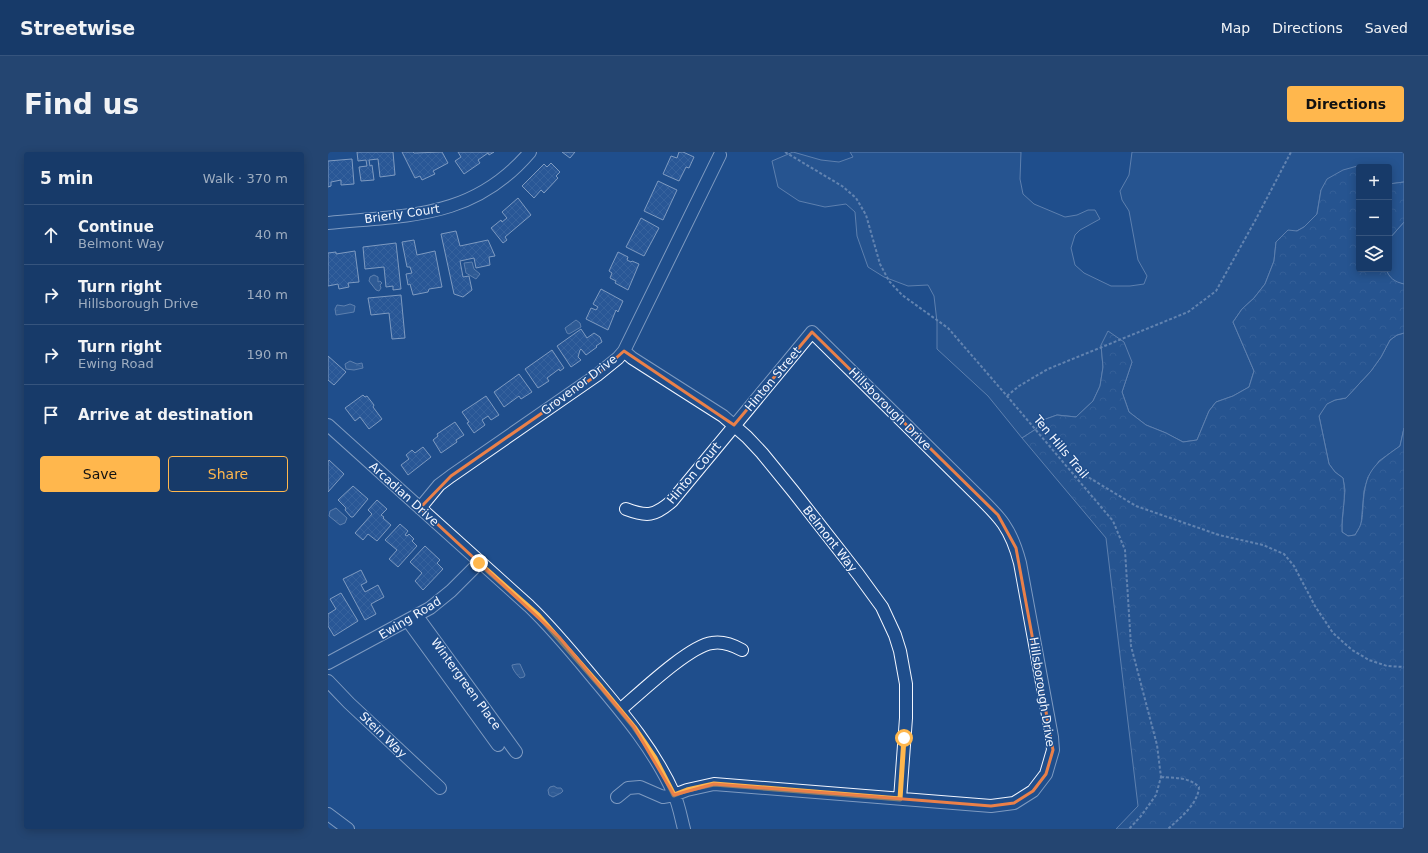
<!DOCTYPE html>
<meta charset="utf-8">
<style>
:root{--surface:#173a69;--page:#244571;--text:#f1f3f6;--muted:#9eadc0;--line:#36547d;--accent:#ffb74d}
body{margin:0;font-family:"DejaVu Sans",sans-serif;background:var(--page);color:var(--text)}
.controls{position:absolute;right:12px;top:12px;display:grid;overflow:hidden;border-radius:4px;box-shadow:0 2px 10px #0003}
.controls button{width:36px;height:36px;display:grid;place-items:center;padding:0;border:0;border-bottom:1px solid var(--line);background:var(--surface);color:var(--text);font:20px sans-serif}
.stop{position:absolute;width:12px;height:12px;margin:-9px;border:3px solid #ffb74d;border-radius:50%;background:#fff}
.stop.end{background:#ffb74d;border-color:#fff;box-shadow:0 1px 4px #0008}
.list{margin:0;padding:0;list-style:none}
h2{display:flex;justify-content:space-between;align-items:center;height:52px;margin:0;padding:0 16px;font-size:17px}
h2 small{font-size:13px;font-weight:400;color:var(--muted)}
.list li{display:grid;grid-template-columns:26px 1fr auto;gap:12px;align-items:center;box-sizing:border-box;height:60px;padding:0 16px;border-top:1px solid var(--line)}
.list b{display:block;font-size:15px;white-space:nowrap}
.list p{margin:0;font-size:13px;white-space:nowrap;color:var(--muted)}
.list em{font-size:13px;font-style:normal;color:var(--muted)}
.actions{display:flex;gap:8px;padding:12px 16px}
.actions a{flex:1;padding:9px 0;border:1px solid var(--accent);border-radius:4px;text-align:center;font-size:14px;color:var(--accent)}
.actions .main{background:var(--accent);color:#111}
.icon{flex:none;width:22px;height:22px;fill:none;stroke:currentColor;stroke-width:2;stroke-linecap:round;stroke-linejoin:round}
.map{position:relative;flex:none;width:1076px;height:677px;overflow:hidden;border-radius:4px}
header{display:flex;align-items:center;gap:24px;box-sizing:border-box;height:56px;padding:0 20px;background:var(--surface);border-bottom:1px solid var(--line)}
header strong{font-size:19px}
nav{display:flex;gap:22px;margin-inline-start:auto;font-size:14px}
.intro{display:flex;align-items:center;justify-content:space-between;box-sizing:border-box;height:96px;padding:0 24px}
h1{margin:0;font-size:28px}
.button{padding:10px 18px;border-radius:4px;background:var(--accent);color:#111;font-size:14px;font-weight:700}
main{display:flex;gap:24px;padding:0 24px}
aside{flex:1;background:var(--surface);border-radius:4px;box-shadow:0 2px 10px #0003}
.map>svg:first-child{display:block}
.built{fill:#305b95;stroke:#a8bbd7}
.forest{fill:url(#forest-crowns);stroke:#a8bbd7}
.water{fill:url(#water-ripples);stroke:#a8bbd7}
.building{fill:url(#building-cross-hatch);stroke:#f2f6ff}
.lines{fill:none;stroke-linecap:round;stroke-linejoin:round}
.minor-casing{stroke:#f2f6ff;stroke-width:14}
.path{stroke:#b3c4dc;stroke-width:2;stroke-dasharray:3 2;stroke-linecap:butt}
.minor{stroke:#1f4e8c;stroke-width:12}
.route{stroke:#ffb74d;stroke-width:5}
.marked{fill:none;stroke:#ea8049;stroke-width:3;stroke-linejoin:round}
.labels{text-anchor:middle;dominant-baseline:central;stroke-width:3;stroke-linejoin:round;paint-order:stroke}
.street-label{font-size:12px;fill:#f2f6ff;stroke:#1f4e8c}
</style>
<header>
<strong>Streetwise</strong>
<nav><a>Map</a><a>Directions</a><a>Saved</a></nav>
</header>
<div class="intro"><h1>Find us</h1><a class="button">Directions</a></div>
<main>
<aside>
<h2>5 min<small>Walk · 370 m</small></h2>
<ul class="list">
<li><svg class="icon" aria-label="ahead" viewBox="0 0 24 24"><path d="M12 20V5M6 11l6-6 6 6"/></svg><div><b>Continue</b><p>Belmont Way</p></div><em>40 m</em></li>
<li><svg class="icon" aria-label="right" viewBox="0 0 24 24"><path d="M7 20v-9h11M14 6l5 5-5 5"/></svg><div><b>Turn right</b><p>Hillsborough Drive</p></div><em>140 m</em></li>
<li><svg class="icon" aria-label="right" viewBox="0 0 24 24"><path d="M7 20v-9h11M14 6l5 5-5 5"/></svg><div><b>Turn right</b><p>Ewing Road</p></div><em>190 m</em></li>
<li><svg class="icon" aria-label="arrive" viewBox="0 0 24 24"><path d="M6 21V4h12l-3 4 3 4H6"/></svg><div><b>Arrive at destination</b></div></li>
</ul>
<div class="actions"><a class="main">Save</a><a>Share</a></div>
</aside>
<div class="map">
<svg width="1076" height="677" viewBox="0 0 1076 677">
<defs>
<pattern id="forest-crowns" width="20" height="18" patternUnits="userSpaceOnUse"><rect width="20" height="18" fill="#305b95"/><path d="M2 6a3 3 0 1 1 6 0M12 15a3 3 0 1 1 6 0" fill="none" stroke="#4e73a5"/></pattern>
<pattern id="water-ripples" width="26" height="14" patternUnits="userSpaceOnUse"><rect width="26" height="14" fill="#446ba0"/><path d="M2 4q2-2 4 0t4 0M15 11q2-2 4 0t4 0" fill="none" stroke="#5f81ae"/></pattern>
<pattern id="building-cross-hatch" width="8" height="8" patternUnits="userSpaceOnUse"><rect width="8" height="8" fill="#3563a3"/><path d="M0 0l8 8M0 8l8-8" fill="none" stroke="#537ab1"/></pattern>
</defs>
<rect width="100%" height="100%" fill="#1f4e8c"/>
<path class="built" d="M465,0L493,8L511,10L525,5L522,0H693L692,27L695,42L706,52L737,65L749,63L760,58H767L772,67L752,78L747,83L743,96L747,113L756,121L783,134H802L816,132L819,124L810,108L801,59L794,48L792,39L801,23L804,0H1076V30L1061,32V15H1036L1033,13L993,38L989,62L976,75L948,90L946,109L937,132L926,146L914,157L905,170L926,219L921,235L905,244L888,250L881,259L869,288L855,290L838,281L818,273L801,260L794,240L804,210L773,193L775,215L772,234L765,249L748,265L729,263L715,268L708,277L694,286L660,244L609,197V170L606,144L600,133L580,134L556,125L540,115L529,84L527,60L518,52L497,55L471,49L450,35L444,9Z
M1076,70V132L1067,130L1059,122L1058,117H1061V87Z
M1076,181V276L1072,294L1051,309L1040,325L1036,339L1033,373L1027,383L1020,384L1014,380V372L1017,338L1015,326L1007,320L1001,312L991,264L998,252L1007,248L1018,246L1043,219L1053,205L1062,188L1069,183Z"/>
<path class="forest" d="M1033,13L1036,15H1031V117H1058C1061,126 1067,130 1076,132V181L1069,183L1062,188L1053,205L1043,219L1018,246L1007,248L999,252L991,264L1001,312L1007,320L1015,326C1019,346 1013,361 1014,380L1020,384L1027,383C1035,371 1034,367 1035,354C1037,319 1045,313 1072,294L1076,276V677H788L810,654L778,386L694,286L708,277L715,268L729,263L748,265L765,249L772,234L775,215L773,193L780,179L796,190L804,210L794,240L801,260L818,273L838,281L855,290L869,288L881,259L888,250L905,244L921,235L926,219L905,170L914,157L926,146L937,132L946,109L948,90L960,78L969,79L976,75L989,62L993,38L999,27L1015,18Z
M1076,30V70L1061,87V32Z"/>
<path class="water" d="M144,110L146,117L152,122L148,127L138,121L136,111Z
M46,123L50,125V130L52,129L54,131L52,133L53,136L51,139L48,138L41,129L42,125Z
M22,152L27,154L26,160L8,163L7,157L9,153L16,154Z
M248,168L252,171L253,175L241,182L239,181L237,176Z
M22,209L29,212L34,211L35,216L26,218L18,217L17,212Z
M8,356L19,366L17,371L12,373L1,364L2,359Z
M189,512H192L197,523L196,525L192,526C189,523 184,517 184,513Z
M226,634L229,636H233L235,639L233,641L225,645L221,643L220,638L222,635Z"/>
<path class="building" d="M29,0H65L67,23L52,25L50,7L41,8L42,14L44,13L46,28L33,29L31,15L39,14L38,8L30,9Z
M74,0H85L86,1L114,0L120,11L105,19L107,22L94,28L92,24L87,26Z
M130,0H166L161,3L160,1L150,8L152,11L136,22L127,9L133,5Z
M234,0H247L242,6Z
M351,0H355L366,5L361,16L358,15L351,29L335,22L343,4L349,6Z
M24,7L26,32L13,33V28L3,30V34L0,35V9Z
M223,11L232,20L228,24L230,26L216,41L213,38L206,46L194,34L216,12L219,15Z
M330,29L349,38L335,68L316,59Z
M190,46L203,63L177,85L179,88L175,91L163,76L173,68L174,70L179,66L174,60Z
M313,66L331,76L316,104L298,95Z
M128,79L132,94L160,88L167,104L161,105L162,113L148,116L146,106L132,109L135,125L141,124L144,138L135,145L126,142L113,82Z
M86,88L89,103L107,99L114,135L101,137L100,140L85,143L82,132L80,133L78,122L84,121L82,115H79L74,90Z
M68,91L73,137L65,138V134L58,135L56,115L37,117L35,95Z
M27,99L31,130L20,131L21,135L11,137L10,132L0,134V101L8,100V102Z
M290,100L300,105L299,108L303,110L304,109L311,112L300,138L287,131L288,129L282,126L284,121L281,119Z
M273,137L295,149L290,160L288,158L280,178L258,167L263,156L268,158L270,155L265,152Z
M73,143L77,186L64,187L61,161L43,163L40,146Z
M253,177L259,186L266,181L272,185L274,190L268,194L269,195L258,203L253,197L252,198L250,205L253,208L243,215L229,194Z
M224,198L236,216L232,219L231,217L219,226L221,229L210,236L197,217Z
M0,204L18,220L6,233L0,228Z
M191,222L204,240L193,247L191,244L176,255L166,240Z
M35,243L37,245L39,244L46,253L45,255L54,267L41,277L32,265L27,269L17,256Z
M158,244L171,263L163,268L160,264L154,268L157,273L146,281L139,271L141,270L134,260Z
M127,270L136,283L128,288L129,290L113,301L105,288L110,284L109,282Z
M95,295L103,305L80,323L73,313L81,307L78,303L84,298L87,301Z
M1,308L16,322L0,340V310Z
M25,334L40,347L25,365H23L17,358L18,356L10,348Z
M49,348L59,357L53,363L56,365L55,366L63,373L49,389L40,382L35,388L27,381L44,362L40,358Z
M72,372L80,379L77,383L79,384L81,382L86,387L84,389L89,394L70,415L61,407L69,398L57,388Z
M97,394L112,408L109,411L115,417L95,438L87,429L94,421L82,410Z
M33,418L39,430L33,433L37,440L50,433L56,445L43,452L48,462L37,468L15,427Z
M13,441L30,469L6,484L0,474V462L8,457L2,447Z"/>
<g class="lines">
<defs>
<path id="minor" d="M0,71C80,63 145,67 202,0
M296,199L304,206L395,264L419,285L434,301L465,339L530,422L554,455L567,483L572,499L578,532V566L572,647
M0,273L201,454C223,475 243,499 262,522C294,560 326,597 346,642C351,653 353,666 356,677
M92,356L111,333L123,324L269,223L290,206L296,199L392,3
M89,464L188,600
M80,469L170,593
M0,511L102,456L123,439L151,411
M0,529L21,551L112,636
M292,558C312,541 361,494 384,491C395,489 405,493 414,498
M289,645L300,636L312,635L335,645L346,643L359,638L386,632L663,654L686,651L705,639L718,622L725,598L724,585L692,411C683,376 672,365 647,341L484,180L344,349C327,364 319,365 298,357
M0,662L20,677"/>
</defs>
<use href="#minor" class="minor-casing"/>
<path class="path" d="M457,0L514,34L528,46L538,63L552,112L561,129L574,143L620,176L679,244L785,369L797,398L803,494L829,593L833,625L828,643L813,664L801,677
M679,244L691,234L720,217L860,160L888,139L928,67L963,0
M746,325H760L808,354L891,383L935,393L956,402L966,414L987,454L1005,481L1024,498L1041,508L1059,514L1076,515
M833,625C847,626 861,625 871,635C870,652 852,666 840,677"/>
<use href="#minor" class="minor"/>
</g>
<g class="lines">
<path class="route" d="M151,411L210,463L273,535L306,575L317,591L327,606L346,643L359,638L386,632L572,647L576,586"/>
</g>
<path d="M0 0H1076V677H0ZM484,180L670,363L688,396L725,598L718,622L705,639L686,651L663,654L386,632L346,643L306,575L231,485L92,356L123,324L269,223L296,199L406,273Z" fill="#1f4e8c" fill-opacity=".55" fill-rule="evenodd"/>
<path class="marked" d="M484,180L670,363L688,396L725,598L718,622L705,639L686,651L663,654L386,632L346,643L306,575L231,485L92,356L123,324L269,223L296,199L406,273Z"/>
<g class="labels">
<g class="street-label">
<text transform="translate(74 62) rotate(-8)">Brierly Court</text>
<text transform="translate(445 227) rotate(-50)">Hinton Street</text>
<text transform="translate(251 233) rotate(-37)">Grovenor Drive</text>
<text transform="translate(562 257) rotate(45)">Hillsborough Drive</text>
<text transform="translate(733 295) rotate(50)">Ten Hills Trail</text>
<text transform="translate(366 321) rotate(-50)">Hinton Court</text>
<text transform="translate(76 342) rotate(42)">Arcadian Drive</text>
<text transform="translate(502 387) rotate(52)">Belmont Way</text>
<text transform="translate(82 466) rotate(-31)">Ewing Road</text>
<text transform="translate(138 532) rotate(54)">Wintergreen Place</text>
<text transform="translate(714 540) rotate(81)">Hillsborough Drive</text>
<text transform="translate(55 583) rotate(44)">Stein Way</text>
</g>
</g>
</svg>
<div class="controls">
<button>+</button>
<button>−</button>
<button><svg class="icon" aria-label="layers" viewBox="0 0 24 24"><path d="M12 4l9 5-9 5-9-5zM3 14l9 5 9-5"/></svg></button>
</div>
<div class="stop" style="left:576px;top:586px"></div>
<div class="stop end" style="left:151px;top:411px"></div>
</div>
</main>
